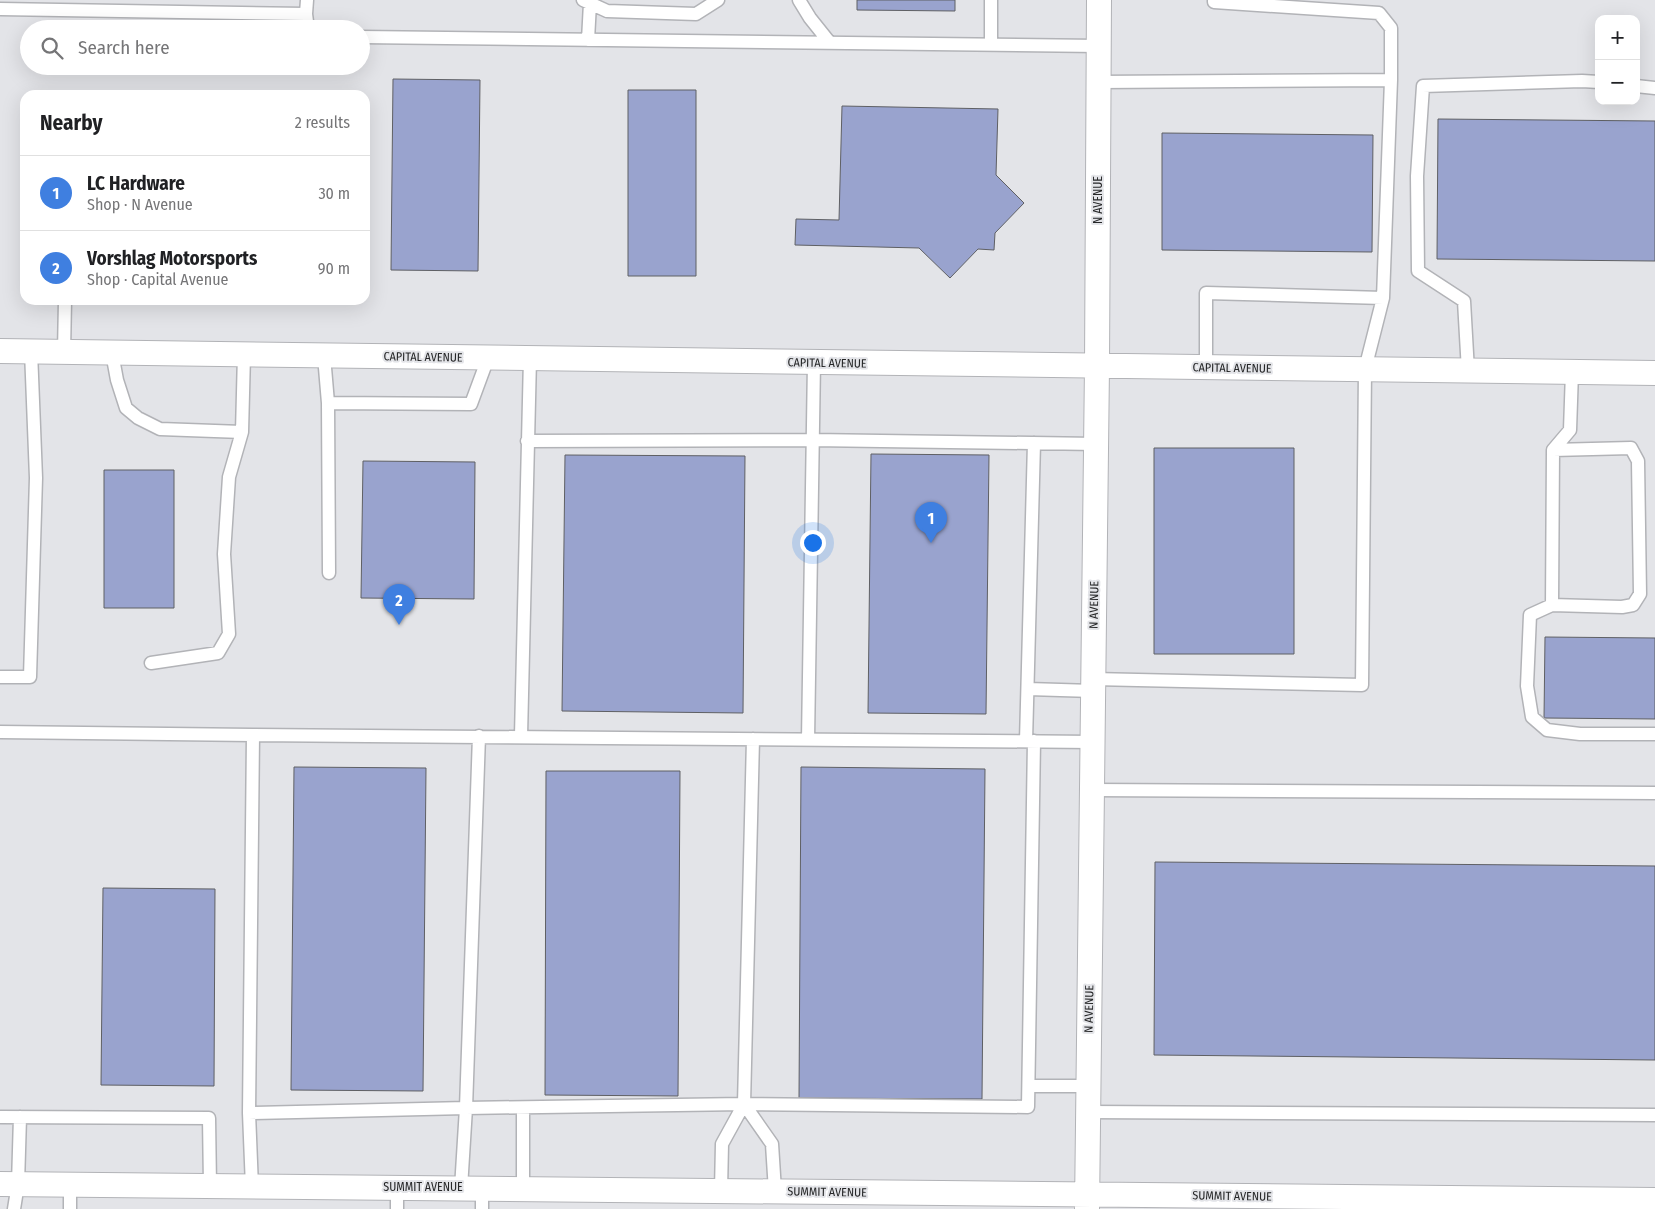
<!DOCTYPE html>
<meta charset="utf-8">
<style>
:root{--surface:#fff;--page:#f6f6f6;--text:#202124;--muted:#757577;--line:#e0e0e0;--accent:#b45309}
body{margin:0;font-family:"Fira Sans Condensed",sans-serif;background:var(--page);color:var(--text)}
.controls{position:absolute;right:15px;top:15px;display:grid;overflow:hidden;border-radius:10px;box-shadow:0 5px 20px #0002}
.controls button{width:45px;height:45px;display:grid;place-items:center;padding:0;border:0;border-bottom:1px solid var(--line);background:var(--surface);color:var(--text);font:25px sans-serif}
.you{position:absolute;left:812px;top:542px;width:18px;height:18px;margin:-12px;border:4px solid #fff;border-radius:50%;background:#1a73e8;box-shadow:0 0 0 8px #1a73e833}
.badge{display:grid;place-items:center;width:32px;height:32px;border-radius:50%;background:var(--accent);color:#fff;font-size:16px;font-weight:700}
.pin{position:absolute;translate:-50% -41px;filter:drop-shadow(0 1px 2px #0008)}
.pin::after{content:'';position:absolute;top:26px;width:18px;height:15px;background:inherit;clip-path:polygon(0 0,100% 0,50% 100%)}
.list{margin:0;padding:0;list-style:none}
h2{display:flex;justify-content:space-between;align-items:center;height:65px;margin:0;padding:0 20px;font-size:21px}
h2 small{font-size:16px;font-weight:400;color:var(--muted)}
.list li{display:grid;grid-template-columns:32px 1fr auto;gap:15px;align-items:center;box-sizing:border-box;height:75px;padding:0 20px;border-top:1px solid var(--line)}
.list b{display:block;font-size:19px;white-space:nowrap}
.list p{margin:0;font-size:16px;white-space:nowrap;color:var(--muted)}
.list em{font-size:16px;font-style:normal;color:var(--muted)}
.icon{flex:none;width:28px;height:28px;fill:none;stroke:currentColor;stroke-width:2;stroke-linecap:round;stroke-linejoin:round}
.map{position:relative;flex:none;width:1655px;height:1209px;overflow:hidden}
.search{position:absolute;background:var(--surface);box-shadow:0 5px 20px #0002;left:20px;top:20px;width:350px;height:55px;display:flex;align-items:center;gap:12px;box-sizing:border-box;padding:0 18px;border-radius:28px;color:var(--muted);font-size:19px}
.panel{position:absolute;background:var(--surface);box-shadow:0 5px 20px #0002;left:20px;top:90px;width:350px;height:215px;border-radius:15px}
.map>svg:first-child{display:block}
.building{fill:#99a3ce;stroke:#5f6064}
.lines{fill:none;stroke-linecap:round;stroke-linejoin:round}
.lane-casing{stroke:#b2b3b7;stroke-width:15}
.street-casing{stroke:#b2b3b7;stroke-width:26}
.lane{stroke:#fff;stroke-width:12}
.street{stroke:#fff;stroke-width:24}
.labels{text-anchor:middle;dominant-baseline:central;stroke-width:4;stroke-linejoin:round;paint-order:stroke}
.street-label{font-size:12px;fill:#262728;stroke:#e3e4e8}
</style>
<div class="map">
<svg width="1655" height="1209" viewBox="0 0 1655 1209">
<rect width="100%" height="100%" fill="#e3e4e8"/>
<path class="building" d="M857,0H955V11L857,10Z
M393,79L480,80L478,271L391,270Z
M628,90H696V276H628Z
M842,106L998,109L996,175L1024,203L995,233L994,250L978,249L950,278L919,248L795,245L796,219L839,220Z
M1438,119L1655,121V261L1437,259Z
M1162,133L1373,135L1372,252L1162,250Z
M1154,448H1294V654H1154Z
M871,454L989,455L986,714L868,713Z
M565,455L745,456L743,713L562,711Z
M363,461L475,462L474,599L361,598Z
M104,470H174V608H104Z
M1545,637L1655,638V719L1544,718Z
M294,767L426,768L423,1091L291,1090Z
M801,767L985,769L982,1099L799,1098Z
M546,771H680L678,1096L545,1095Z
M1155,862L1655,866V1060L1154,1055Z
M103,888L215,889L214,1086L101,1085Z"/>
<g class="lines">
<defs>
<path id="lane" d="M583,0L607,11L696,14L718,0
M799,0L810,18L830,43
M991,0V45
M1214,0V2L1379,13L1391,28V80
M0,9L306,14L308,29
M306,14L307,0
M361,37L1099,46
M588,40L590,3
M1636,86L1655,88
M64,352L65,300
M112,353L117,380L126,408L138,418L160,429L242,432L244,354
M324,356L328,403L471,404L488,358
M1206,367V293L1383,298
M1468,371L1464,301L1418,271L1417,176L1423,86L1582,81L1599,82
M1572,372L1570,430L1553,450L1552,605L1530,615L1527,686L1532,717L1547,730L1580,734H1655
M328,403L329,573
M527,441L813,440L1096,444
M1552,605L1622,607L1633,605L1640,594L1638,461L1631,448L1553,450
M151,663L218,653L229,634L224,554L229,477L242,432
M0,677H30L36,478L31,351
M1093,679L1362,685L1365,369L1383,298L1391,80L1099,82
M1028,689L1093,691
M0,732L253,735
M521,736L530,358
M808,740L814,362
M1026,741L1034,443
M1092,790L1655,793
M1029,1086H1089
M744,1104L772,1144L775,1191
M523,1108V1189
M1088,1112L1655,1115
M249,1113L466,1108L744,1104L1028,1107L1034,741
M0,1117L209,1118L210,1186
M252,1187L249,1113L253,735L1093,742
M461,1188L466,1108L479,736
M721,1190L722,1144L744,1104L753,739
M14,1209L18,1184L20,1117
M70,1209V1185
M397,1209V1187
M482,1209V1188"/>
<path id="street" d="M0,351L1655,373
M0,1184L1655,1200
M1087,1209L1097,366L1099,0"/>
</defs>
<use href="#lane" class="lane-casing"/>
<use href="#street" class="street-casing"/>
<use href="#lane" class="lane"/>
<use href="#street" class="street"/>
</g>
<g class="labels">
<g class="street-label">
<text transform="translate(1098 200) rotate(-90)">N AVENUE</text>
<text transform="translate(423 357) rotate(1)">CAPITAL AVENUE</text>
<text transform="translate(827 363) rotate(1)">CAPITAL AVENUE</text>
<text transform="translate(1232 368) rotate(1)">CAPITAL AVENUE</text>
<text transform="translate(1094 605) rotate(-89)">N AVENUE</text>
<text transform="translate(1089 1009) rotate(-89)">N AVENUE</text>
<text x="423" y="1187">SUMMIT AVENUE</text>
<text transform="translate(827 1192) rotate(1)">SUMMIT AVENUE</text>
<text transform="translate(1232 1196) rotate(1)">SUMMIT AVENUE</text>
</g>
</g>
</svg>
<div class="controls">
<button>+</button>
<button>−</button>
</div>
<div class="you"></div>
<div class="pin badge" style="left:931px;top:543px;background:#3f7fe0">1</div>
<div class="pin badge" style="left:399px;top:625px;background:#3f7fe0">2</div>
<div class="search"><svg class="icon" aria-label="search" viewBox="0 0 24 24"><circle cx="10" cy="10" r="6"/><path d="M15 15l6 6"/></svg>Search here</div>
<section class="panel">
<h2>Nearby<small>2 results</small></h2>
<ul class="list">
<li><span class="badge" style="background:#3f7fe0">1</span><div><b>LC Hardware</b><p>Shop · N Avenue</p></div><em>30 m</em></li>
<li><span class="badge" style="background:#3f7fe0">2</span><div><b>Vorshlag Motorsports</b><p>Shop · Capital Avenue</p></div><em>90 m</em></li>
</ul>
</section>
</div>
